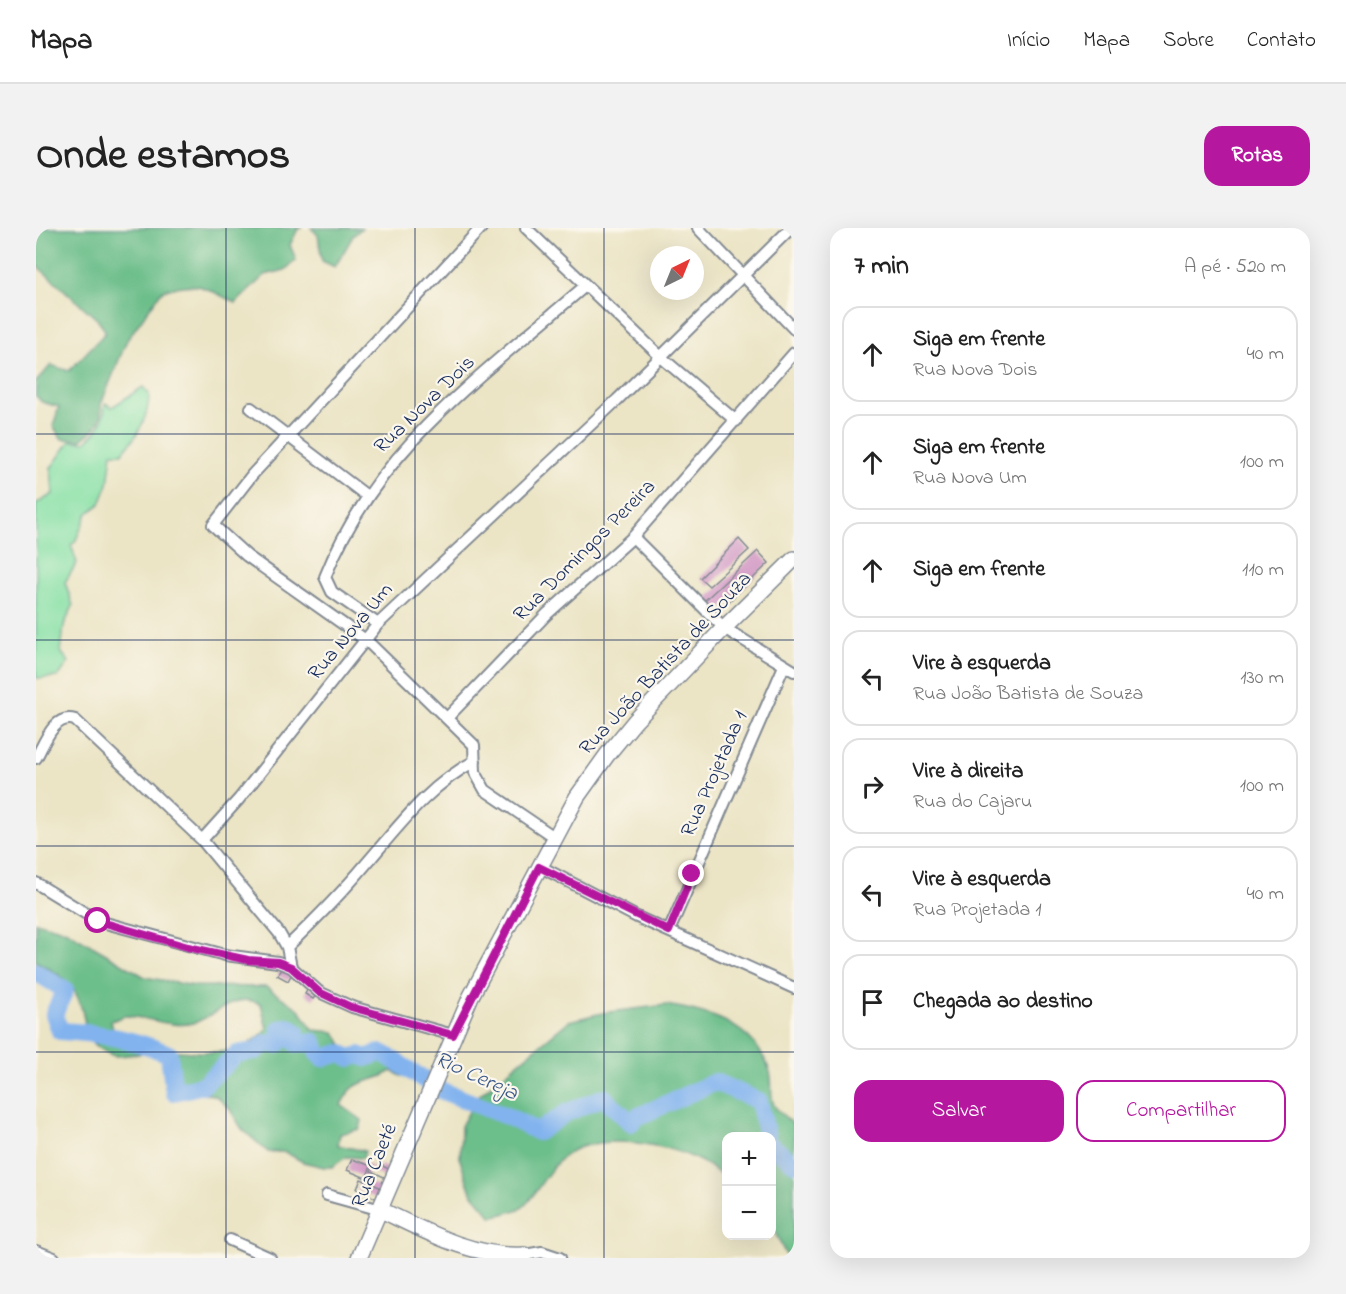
<!DOCTYPE html>
<html lang="pt">
<meta charset="utf-8">
<style>
:root{--surface:#fff;--page:#f2f2f2;--text:#222;--muted:#767676;--line:#e0e0e0;--accent:#b5179e}
body{margin:0;font-family:"Indie Flower",sans-serif;background:var(--page);color:var(--text)}
.controls{position:absolute;right:18px;bottom:18px;display:grid;overflow:hidden;border-radius:12px;box-shadow:0 6px 24px #0002}
.controls button{width:54px;height:54px;display:grid;place-items:center;padding:0;border:0;border-bottom:2px solid var(--line);background:var(--surface);color:var(--text);font:30px sans-serif}
.compass{position:absolute;left:614px;top:18px;width:54px;height:54px;border-radius:50%;background:var(--surface);box-shadow:0 6px 24px #0002;rotate:43deg}
.stop{position:absolute;width:18px;height:18px;margin:-14px;border:4px solid #b5179e;border-radius:50%;background:#fff}
.stop.end{background:#b5179e;border-color:#fff;box-shadow:0 2px 6px #0008}
.list{margin:0;padding:0;list-style:none}
h2{display:flex;justify-content:space-between;align-items:center;height:78px;margin:0;padding:0 24px;font-size:26px}
h2 small{font-size:20px;font-weight:400;color:var(--muted)}
.list li{display:grid;grid-template-columns:39px 1fr auto;gap:18px;align-items:center;box-sizing:border-box;height:96px;margin:0 12px 12px;padding:0 12px;border:2px solid var(--line);border-radius:18px}
.list b{display:block;font-size:22px;white-space:nowrap}
.list p{margin:0;font-size:20px;white-space:nowrap;color:var(--muted)}
.list em{font-size:20px;font-style:normal;color:var(--muted)}
.actions{display:flex;gap:12px;padding:18px 24px}
.actions a{flex:1;padding:14px 0;border:2px solid var(--accent);border-radius:18px;text-align:center;font-size:21px;color:var(--accent)}
.actions .main{background:var(--accent);color:#fff}
.icon{flex:none;width:33px;height:33px;fill:none;stroke:currentColor;stroke-width:2;stroke-linecap:round;stroke-linejoin:round}
.map{position:relative;flex:none;width:758px;height:1030px;overflow:hidden;border-radius:18px}
header{display:flex;align-items:center;gap:36px;box-sizing:border-box;height:84px;padding:0 30px;background:var(--surface);border-bottom:2px solid var(--line)}
header strong{font-size:28px}
nav{display:flex;gap:33px;margin-inline-start:auto;font-size:21px}
.intro{display:flex;align-items:center;justify-content:space-between;box-sizing:border-box;height:144px;padding:0 36px}
h1{margin:0;font-size:42px}
.button{padding:15px 27px;border-radius:18px;background:var(--accent);color:#fff;font-size:21px;font-weight:700}
main{display:flex;gap:36px;padding:0 36px}
aside{flex:1;background:var(--surface);border-radius:18px;box-shadow:0 6px 24px #0002}
.map>svg:first-child{display:block}
.green{fill:#86e0a5;stroke:#508882;stroke-width:1.5}
.forest{fill:#6cbe8a;stroke:#447674;stroke-width:1.5}
.lines{fill:none;stroke-linecap:round;stroke-linejoin:round}
.river{stroke:#82b3ee;stroke-width:18}
.building{fill:#d297c5}
.street-casing{stroke:#838a92;stroke-width:14}
.secondary-casing{stroke:#838a92;stroke-width:18}
.street{stroke:#fff;stroke-width:10}
.secondary{stroke:#fff;stroke-width:15}
.route{stroke:#b5179e;stroke-width:8}
.grid{fill:none;stroke:#1b2f5e;stroke-width:1.5;stroke-opacity:0.55}
.labels{text-anchor:middle;dominant-baseline:central;stroke-width:4.5;stroke-linejoin:round;paint-order:stroke}
.street-label{font-size:21px;fill:#1b2f5e;stroke:#fbf7ec}
.water-label{font-size:22px;font-style:italic;fill:#3a5789;stroke:#fbf7ec}
</style>
<header>
<strong>Mapa</strong>
<nav><a>Início</a><a>Mapa</a><a>Sobre</a><a>Contato</a></nav>
</header>
<div class="intro"><h1>Onde estamos</h1><a class="button">Rotas</a></div>
<main>
<div class="map">
<svg width="758" height="1030" viewBox="0 0 758 1030">
<rect width="100%" height="100%" fill="#fbf7ec"/>
<filter id="ink" filterUnits="userSpaceOnUse"><feTurbulence type="fractalNoise" baseFrequency=".0167" numOctaves="2"/><feDisplacementMap in="SourceGraphic" scale="12" xChannelSelector="R" yChannelSelector="G"/><feConvolveMatrix kernelMatrix="1 2 1 2 8 2 1 2 1" color-interpolation-filters="sRGB"/></filter>
<filter id="wash" filterUnits="userSpaceOnUse"><feTurbulence type="fractalNoise" baseFrequency=".008" numOctaves="4" result="noise"/><feDisplacementMap in="SourceGraphic" scale="24" xChannelSelector="R" yChannelSelector="G"/><feGaussianBlur stdDeviation="1.35" result="paint"/><feColorMatrix in="noise" values="0 0 0 0 0 0 0 0 0 0 0 0 0 0 0 0 0 1.4 0 .05"/><feComposite in="paint" operator="in"/></filter>
<g filter="url(#wash)">
<rect width="100%" height="100%" fill="#ebe4c5"/>
<path class="green" d="M107,159L113,166C113,188 101,209 86,225H76L72,256L64,276L51,286L39,314L35,317L41,335L29,354L37,378L28,397L25,424L33,434L22,449L0,450V276L17,266L15,240L34,213L49,214C63,203 68,193 69,175L76,179Z"/>
<path class="forest" d="M0,0H266L262,1L254,17L260,32L249,42L229,47L200,75C168,60 163,51 126,63L91,112L65,176V189L59,200L45,212L26,211L17,198L23,179L6,174L0,168V154L15,137L33,143L70,104L62,92L0,37Z
M275,0H326L317,8L299,39L286,33L282,7Z
M0,694L31,703L109,749L158,758L230,759L263,781L277,802L299,804L309,822L328,826L349,822L372,840L375,847L365,848L356,843C333,858 319,847 305,877L326,892L324,901L304,906L302,917L329,923L327,930L310,929L296,939H288L267,934L249,924H232L206,901L193,880L180,868L135,856L129,850L126,835L128,822C164,824 204,832 231,801L225,776C197,763 182,788 157,795C136,801 106,787 88,788C84,789 79,792 75,793L77,802L97,811L107,821L103,826C94,825 84,830 76,827C40,812 55,792 39,764C32,750 13,741 0,733Z
M630,777C673,784 716,795 733,841C738,852 733,866 738,877C742,884 752,891 758,897V1030L751,1029L736,998V908H690V950C682,945 673,937 664,933C631,915 558,903 527,929C512,941 498,970 487,979C479,984 465,986 456,989L435,964L424,932L425,898L441,869L533,793L566,785Z"/>
<g class="lines">
<path class="river" d="M0,744L29,762L18,786L24,803C64,805 97,811 133,826L138,864L167,857L201,826L220,823L230,815L240,817L243,815L244,801L252,799L260,804L259,814L262,816L278,814L282,826L287,830L304,825L314,830L323,827L330,830L343,825L348,826L404,862L475,890L502,904L530,885L568,869L595,895L601,889L679,854L723,873L731,908
M736,918L758,935"/>
</g>
<g id="blocks">
<path class="building" d="M703,311L713,322L673,358L664,350Z
M722,323L733,335L679,387L668,373Z
M246,740L256,745L252,753L241,747Z
M273,759L282,765L277,771L269,766Z
M316,931L335,938L330,950L311,942Z
M345,937L358,944L350,950L335,943L337,938L344,941Z
M325,951L348,961L343,972L321,961Z"/>
</g>
</g>
<g filter="url(#ink)">
<use href="#blocks" fill-opacity="0" stroke="#838a92" stroke-width="1.5"/>
<g class="lines">
<defs>
<path id="street" d="M445,0L216,247L177,297L211,328L331,413L438,517L439,544L449,562L518,609
M490,0L625,129L700,193
M662,0L758,101
M215,180L331,268
M597,309L688,400L758,443
M342,396L296,364L289,349C340,220 448,146 549,58
M411,490L511,386L597,309L758,125
M0,530C8,516 18,485 39,492L166,612L243,705L251,719L255,739
M166,612L203,571L342,396L581,172L755,0
M503,638L601,689L758,760
M0,655L62,693L189,727L242,734L255,739L283,764L316,779L417,807
M633,703L748,438
M251,719C278,693 305,666 330,636C363,598 393,557 439,533
M291,967L345,982
M194,1012L234,1030
M0,1023L18,1030
M488,1027L506,1024L524,1030"/>
<path id="secondary" d="M345,982C389,1003 437,1030 488,1027L486,1030
M323,1030L435,768L541,569L571,527L599,493L688,400L758,331"/>
</defs>
<use href="#street" class="street-casing"/>
<use href="#secondary" class="secondary-casing"/>
<use href="#street" class="street"/>
<use href="#secondary" class="secondary"/>
</g>
</g>
<g class="lines" filter="url(#ink)">
<path class="route" d="M62,693L152,719L212,732L242,734L255,739L283,764L315,779L417,807L503,639L633,703L656,646"/>
</g>
<path class="grid" d="M190,0V1030M379,0V1030M568,0V1030M0,206H758M0,412H758M0,618H758M0,824H758"/>
<g class="labels">
<g class="street-label">
<text transform="translate(389 177) rotate(-44)">Rua Nova Dois</text>
<text transform="translate(549 323) rotate(-45)">Rua Domingos Pereira</text>
<text transform="translate(315 404) rotate(-50)">Rua Nova Um</text>
<text transform="translate(630 436) rotate(-47)">Rua João Batista de Souza</text>
<text transform="translate(679 546) rotate(-66)">Rua Projetada 1</text>
<text transform="translate(339 938) rotate(-68)">Rua Caeté</text>
</g>
<g class="water-label">
<text transform="translate(440 849) rotate(25)">Rio Cereja</text>
</g>
</g>
</svg>
<div class="controls">
<button>+</button>
<button>−</button>
</div>
<svg class="compass" viewBox="-18 -18 36 36"><path d="M0-13l5 13h-10z" fill="#e53935"/><path d="M0 13l5-13h-10z" fill="#767676"/></svg>
<div class="stop" style="left:62px;top:693px"></div>
<div class="stop end" style="left:656px;top:646px"></div>
</div>
<aside>
<h2>7 min<small>A pé · 520 m</small></h2>
<ul class="list">
<li><svg class="icon" aria-label="ahead" viewBox="0 0 24 24"><path d="M12 20V5M6 11l6-6 6 6"/></svg><div><b>Siga em frente</b><p>Rua Nova Dois</p></div><em>40 m</em></li>
<li><svg class="icon" aria-label="ahead" viewBox="0 0 24 24"><path d="M12 20V5M6 11l6-6 6 6"/></svg><div><b>Siga em frente</b><p>Rua Nova Um</p></div><em>100 m</em></li>
<li><svg class="icon" aria-label="ahead" viewBox="0 0 24 24"><path d="M12 20V5M6 11l6-6 6 6"/></svg><div><b>Siga em frente</b></div><em>110 m</em></li>
<li><svg class="icon" aria-label="left" viewBox="0 0 24 24"><path d="M17 20v-9H6M10 6l-5 5 5 5"/></svg><div><b>Vire à esquerda</b><p>Rua João Batista de Souza</p></div><em>130 m</em></li>
<li><svg class="icon" aria-label="right" viewBox="0 0 24 24"><path d="M7 20v-9h11M14 6l5 5-5 5"/></svg><div><b>Vire à direita</b><p>Rua do Cajaru</p></div><em>100 m</em></li>
<li><svg class="icon" aria-label="left" viewBox="0 0 24 24"><path d="M17 20v-9H6M10 6l-5 5 5 5"/></svg><div><b>Vire à esquerda</b><p>Rua Projetada 1</p></div><em>40 m</em></li>
<li><svg class="icon" aria-label="arrive" viewBox="0 0 24 24"><path d="M6 21V4h12l-3 4 3 4H6"/></svg><div><b>Chegada ao destino</b></div></li>
</ul>
<div class="actions"><a class="main">Salvar</a><a>Compartilhar</a></div>
</aside>
</main>
